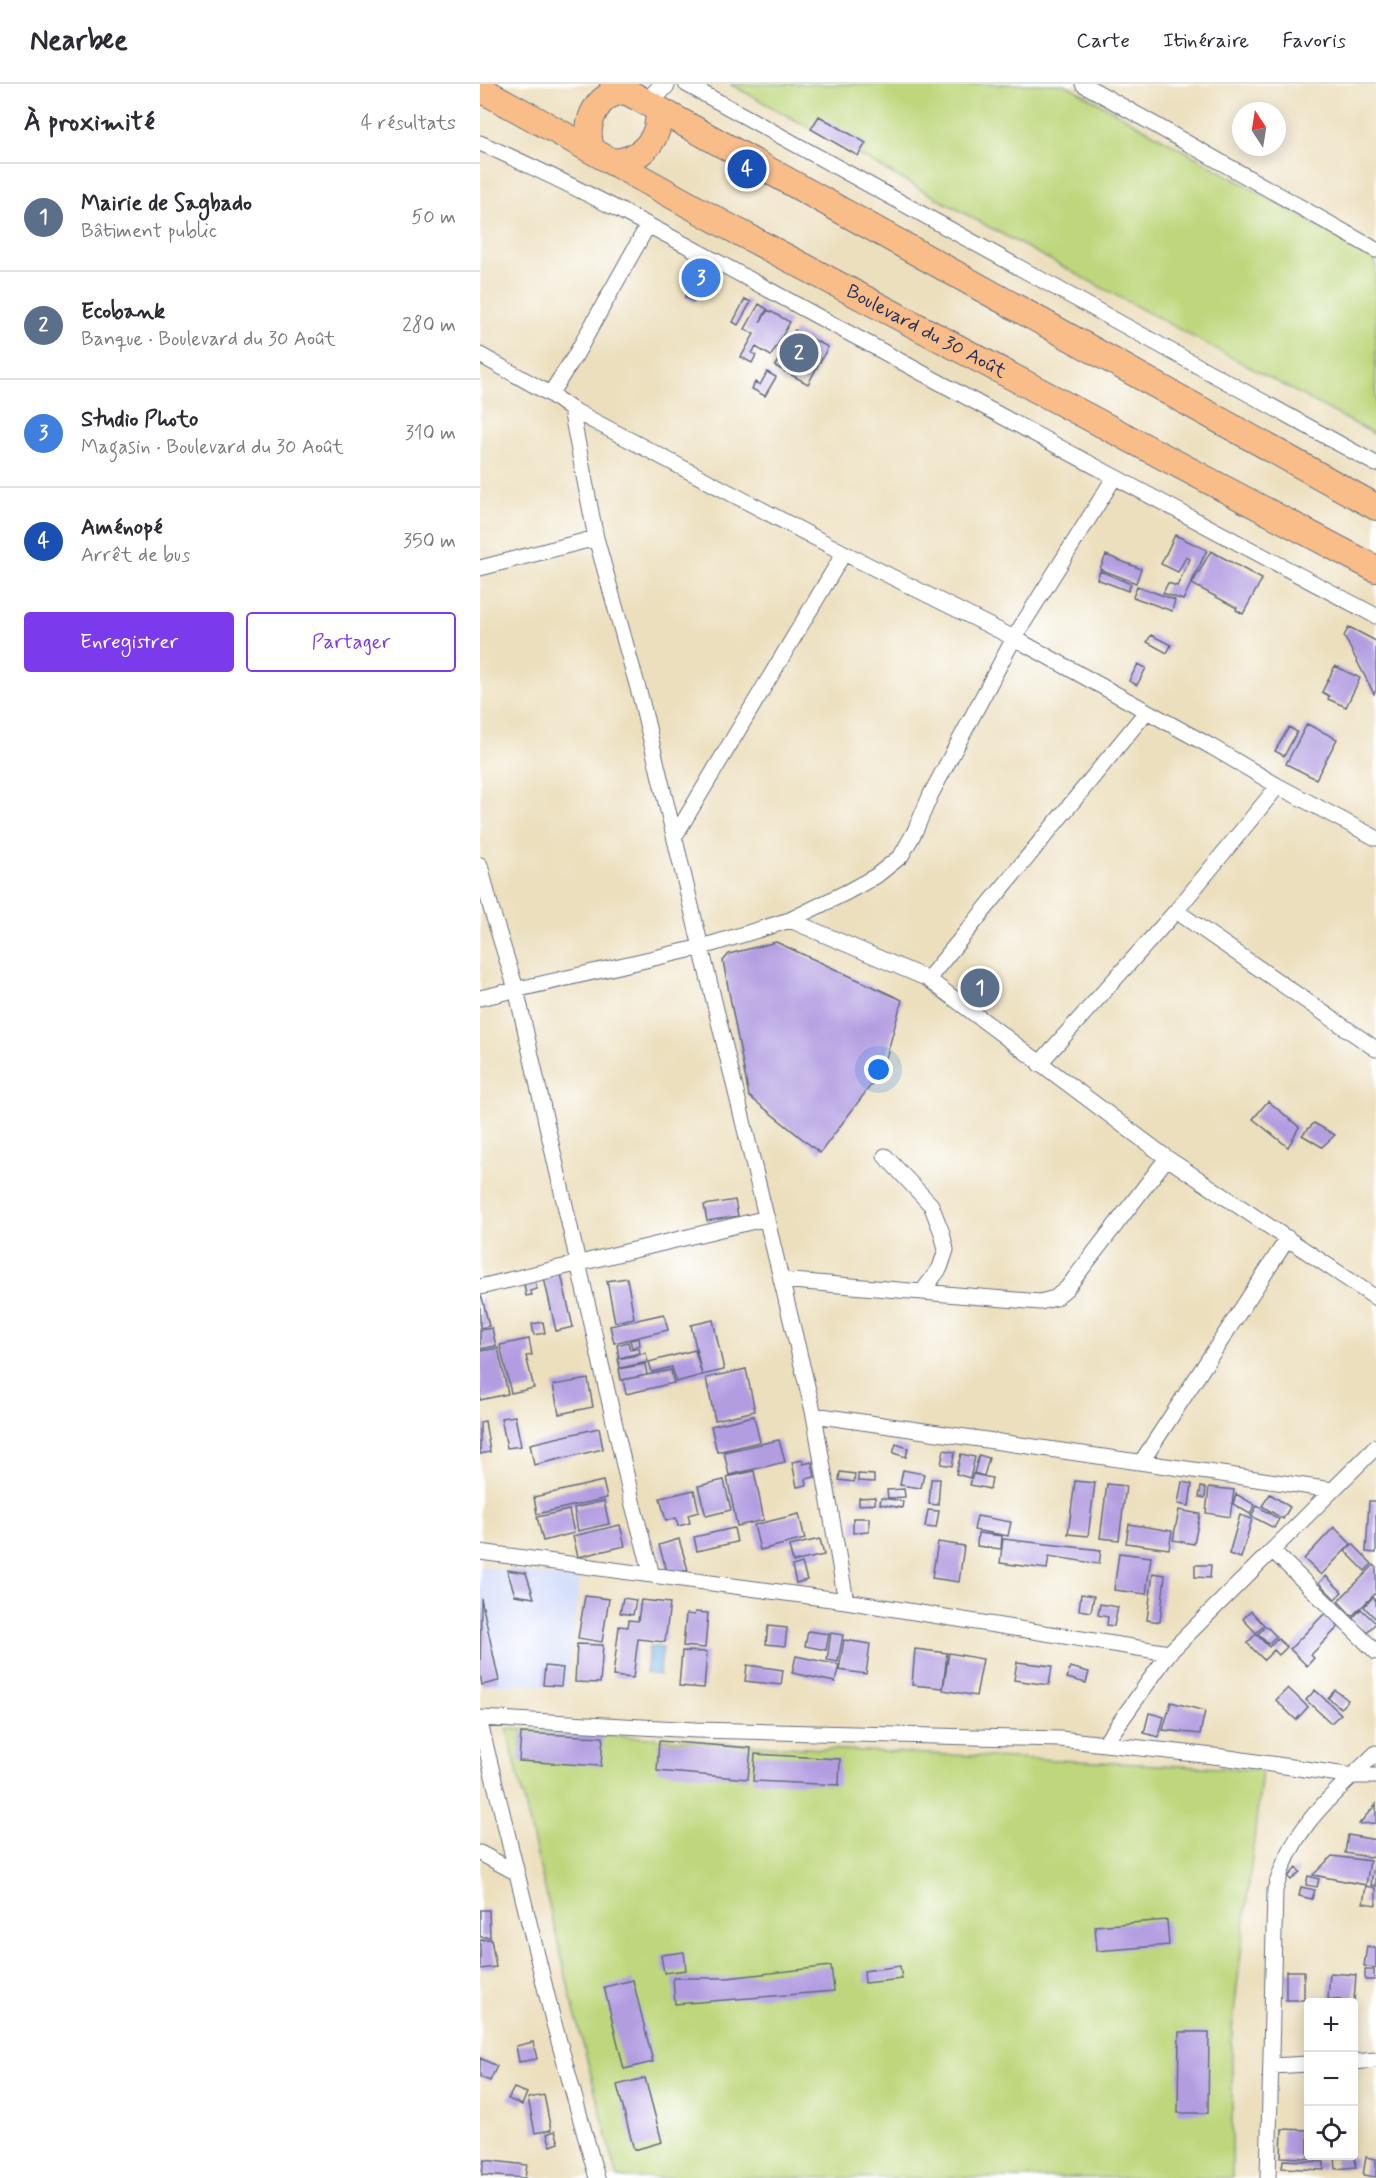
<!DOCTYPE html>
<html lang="fr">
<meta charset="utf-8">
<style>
:root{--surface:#fff;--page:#f7f7f7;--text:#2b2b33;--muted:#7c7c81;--line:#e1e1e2;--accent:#7c3aed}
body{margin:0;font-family:Mynerve,sans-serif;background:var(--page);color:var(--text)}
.controls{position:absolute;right:18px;bottom:18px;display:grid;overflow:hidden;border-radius:6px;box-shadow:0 3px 15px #0003}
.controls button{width:54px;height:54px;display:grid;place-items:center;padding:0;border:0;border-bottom:2px solid var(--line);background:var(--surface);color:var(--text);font:30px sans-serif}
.compass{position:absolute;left:752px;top:18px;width:54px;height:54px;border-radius:50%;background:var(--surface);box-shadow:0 3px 15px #0003;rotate:348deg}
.you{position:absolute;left:399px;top:986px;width:21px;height:21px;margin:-15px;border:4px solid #fff;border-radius:50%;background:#1a73e8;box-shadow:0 0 0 9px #1a73e833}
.badge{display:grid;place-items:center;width:39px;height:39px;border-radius:50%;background:var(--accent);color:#fff;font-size:20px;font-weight:700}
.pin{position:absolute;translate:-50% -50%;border:3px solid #fff;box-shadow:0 2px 6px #0006}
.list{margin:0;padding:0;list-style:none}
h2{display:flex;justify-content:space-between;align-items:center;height:78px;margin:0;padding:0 24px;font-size:26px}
h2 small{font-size:20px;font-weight:400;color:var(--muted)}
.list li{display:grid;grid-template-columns:39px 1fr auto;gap:18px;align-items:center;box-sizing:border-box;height:108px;padding:0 24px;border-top:2px solid var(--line)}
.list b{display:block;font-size:22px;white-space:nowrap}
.list p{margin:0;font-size:20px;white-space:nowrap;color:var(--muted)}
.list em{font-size:20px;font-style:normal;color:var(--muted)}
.actions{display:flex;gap:12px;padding:18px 24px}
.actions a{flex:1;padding:14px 0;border:2px solid var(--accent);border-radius:6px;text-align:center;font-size:21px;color:var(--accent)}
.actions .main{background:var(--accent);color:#fff}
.icon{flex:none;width:33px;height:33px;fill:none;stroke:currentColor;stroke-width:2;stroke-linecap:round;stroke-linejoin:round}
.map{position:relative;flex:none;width:896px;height:2094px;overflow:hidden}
header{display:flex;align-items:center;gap:36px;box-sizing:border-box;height:84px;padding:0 30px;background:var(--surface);border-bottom:2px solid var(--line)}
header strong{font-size:28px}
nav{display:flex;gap:33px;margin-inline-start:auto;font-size:21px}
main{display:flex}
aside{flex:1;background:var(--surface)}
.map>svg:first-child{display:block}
.built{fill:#d0daf9}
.green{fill:#bed77c;stroke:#6c836d;stroke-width:1.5}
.water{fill:#6eaee2;stroke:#446ea0;stroke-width:1.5}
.building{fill:#b29de1}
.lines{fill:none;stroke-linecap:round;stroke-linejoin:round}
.minor-casing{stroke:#646d7f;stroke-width:17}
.tertiary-casing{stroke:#646d7f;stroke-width:22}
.trunk-casing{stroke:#646d7f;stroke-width:28}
.minor{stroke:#fff;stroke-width:15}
.tertiary{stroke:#fff;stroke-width:20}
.trunk{stroke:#f8bd89;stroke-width:26}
.labels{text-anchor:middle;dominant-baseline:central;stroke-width:5;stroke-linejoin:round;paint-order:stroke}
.street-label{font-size:20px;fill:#1b2f5e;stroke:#fff}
</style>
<header>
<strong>Nearbee</strong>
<nav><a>Carte</a><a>Itinéraire</a><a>Favoris</a></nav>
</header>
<main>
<aside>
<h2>À proximité<small>4 résultats</small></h2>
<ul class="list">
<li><span class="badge" style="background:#5c6f8a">1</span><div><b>Mairie de Sagbado</b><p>Bâtiment public</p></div><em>50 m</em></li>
<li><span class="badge" style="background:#5c6f8a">2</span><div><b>Ecobank</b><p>Banque · Boulevard du 30 Août</p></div><em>280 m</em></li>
<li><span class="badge" style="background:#3f7fe0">3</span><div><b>Studio Photo</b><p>Magasin · Boulevard du 30 Août</p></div><em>310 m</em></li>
<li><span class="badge" style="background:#1a4fb4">4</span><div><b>Aménopé</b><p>Arrêt de bus</p></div><em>350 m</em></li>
</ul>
<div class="actions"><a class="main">Enregistrer</a><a>Partager</a></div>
</aside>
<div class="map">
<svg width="896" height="2094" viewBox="0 0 896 2094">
<rect width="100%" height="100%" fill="#fff"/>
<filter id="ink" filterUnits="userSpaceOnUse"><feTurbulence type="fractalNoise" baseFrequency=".0167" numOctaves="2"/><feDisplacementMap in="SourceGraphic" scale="12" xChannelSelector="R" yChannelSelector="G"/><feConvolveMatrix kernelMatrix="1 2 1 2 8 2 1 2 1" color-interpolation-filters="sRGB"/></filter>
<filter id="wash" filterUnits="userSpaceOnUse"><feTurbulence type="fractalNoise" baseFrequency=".008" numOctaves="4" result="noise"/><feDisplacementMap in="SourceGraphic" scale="24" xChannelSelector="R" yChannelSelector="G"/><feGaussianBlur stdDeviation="1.35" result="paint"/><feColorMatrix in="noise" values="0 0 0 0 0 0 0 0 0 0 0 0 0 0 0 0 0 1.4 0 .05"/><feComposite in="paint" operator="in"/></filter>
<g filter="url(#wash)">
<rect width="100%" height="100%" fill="#ecdfbd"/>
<path class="built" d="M0,1482L100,1496L86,1604L38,1600L2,1601L0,1590Z"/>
<path class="green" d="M250,0H584L594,5L896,174V351L520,149Z
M27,1645L324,1664L782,1686L752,1946V2094H138L94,1926Z"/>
<path class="water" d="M169,1562L183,1564L179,1591L166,1589Z"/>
<g id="blocks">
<path class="building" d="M339,32L386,59L378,72L331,45Z
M220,188L237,197L229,210L222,206L214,218L205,213Z
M265,215L271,218L258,241L253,238Z
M279,220L287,225L280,238L288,226L310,238L291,272L276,263L272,269L276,271L272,279L261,273L274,250L265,245Z
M315,246L348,263L328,300L295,282Z
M287,288L296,293L285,312L272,305L275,298L280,301Z
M695,451L727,466L703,516L683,509L688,499L697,502L710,475L706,473L698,488L681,480Z
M731,467L782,495L763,530L756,526L757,524L712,500Z
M626,471L661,485L656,499L620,485Z
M620,487L651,500L648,507L617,495Z
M657,502L695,516L692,527L653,513Z
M869,543L896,557V606L894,610L864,552Z
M671,551L691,561L687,569L667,558Z
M658,580L666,584L657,601L649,597Z
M855,582L880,594L866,623L848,615L849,612L842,608Z
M827,640L857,655L836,695L806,680Z
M809,643L817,648L804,672L795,667Z
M296,858L422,916L403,985L340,1069L269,1012L243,877L249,870Z
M788,1017L819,1043L808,1063L773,1035Z
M834,1039L855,1051L842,1063L822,1051Z
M255,1116L258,1132L227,1137L224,1121Z
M81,1190L93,1243L76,1247L64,1194Z
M147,1194L154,1234L135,1238L127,1197Z
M55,1197L57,1205L50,1207L52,1211L46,1212L44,1200Z
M0,1213H2L9,1242L0,1244Z
M184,1230L188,1246L134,1259L130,1242Z
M233,1236L244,1286L222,1291L211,1241Z
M63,1238L65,1249L54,1251L52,1240Z
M12,1244L16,1262L0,1265V1246Z
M159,1254L160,1261L152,1264L150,1256Z
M49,1255L52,1271L46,1272L54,1304L31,1309L20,1261Z
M148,1258L150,1266L159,1264L160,1269L139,1274L137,1261Z
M18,1264L28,1310L0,1316V1267Z
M215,1266L222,1291L196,1298L192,1283L172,1288L169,1278Z
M166,1269L168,1278L140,1284L138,1275Z
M165,1280L167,1291L141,1296L139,1285Z
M266,1285L275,1327L235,1336L226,1294Z
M191,1286L194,1299L146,1310L143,1296Z
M108,1295L113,1323L79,1330L73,1301Z
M35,1332L41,1362L27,1364L21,1334Z
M274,1332L280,1358L237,1368L231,1342Z
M5,1337L10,1368L0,1370V1338Z
M119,1344L123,1365L54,1381L50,1360Z
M299,1356L305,1378L249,1391L244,1368Z
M416,1360L428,1364L426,1373L413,1369Z
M464,1366L475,1368L472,1382L461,1380Z
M481,1370L495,1373L490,1394L476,1390Z
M499,1371L509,1374L504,1392L494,1389Z
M323,1376V1380L332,1378L335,1393L326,1395L327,1401L317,1403L312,1378Z
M423,1386L444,1390L441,1404L420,1401Z
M274,1387L284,1436L257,1442L247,1393Z
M360,1388L375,1390L374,1398L359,1396Z
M378,1390L394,1391V1398L378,1397Z
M493,1390L512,1394L510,1405L490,1401Z
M451,1395H460L458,1421L449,1420Z
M244,1396L251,1426L226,1432L218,1402Z
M123,1397L127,1414L57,1430L54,1413Z
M595,1397L615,1399L608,1452L588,1450Z
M702,1398L712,1400L709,1422L698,1420Z
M627,1400L646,1402L639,1456L620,1454Z
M721,1403L726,1404L725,1414L719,1413Z
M729,1403L754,1406L750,1433L726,1429Z
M424,1405L425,1413L408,1414L407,1406Z
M214,1406L219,1428L208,1431L210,1439L198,1442L196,1434L186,1437L180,1414Z
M756,1410L775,1421L770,1430L753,1420Z
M790,1410L810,1423L803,1435L782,1422Z
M395,1413V1420L379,1421V1414Z
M401,1414L423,1417L422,1424L400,1420Z
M124,1417L129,1440L98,1447L94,1424Z
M889,1417H896V1469L886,1468Z
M777,1422L799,1435L794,1444L771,1432Z
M89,1426L94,1449L63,1457L57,1433Z
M448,1426L459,1427L456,1444L445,1443Z
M699,1426L720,1430L714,1460L693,1456Z
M319,1430L325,1455L280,1466L274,1441Z
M760,1431L772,1435L761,1474L749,1470Z
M497,1432L531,1438L528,1452L494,1446Z
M373,1434H389V1448L373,1449Z
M649,1440L692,1447L689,1465L646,1459Z
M140,1441L145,1462L98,1473L93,1452Z
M854,1443L871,1460L841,1491L824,1475Z
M254,1444L257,1458L217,1467L214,1453Z
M498,1449L522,1452L521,1465L497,1462Z
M199,1455L208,1486L188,1491L179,1461Z
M340,1455L344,1471L313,1478L309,1462Z
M523,1455L621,1466L619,1480L569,1472L567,1485L520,1479Z
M458,1458L484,1462L479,1498L452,1494Z
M873,1460L892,1480L885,1487L865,1467Z
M639,1469L671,1473L666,1510L634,1506Z
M322,1479L327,1496L316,1499L312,1482Z
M715,1481H731L730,1494L715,1493Z
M894,1481L896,1483V1509L872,1532L858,1517Z
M27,1486L46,1489L54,1514L35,1511Z
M673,1489L685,1491L680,1538L667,1536Z
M846,1492L862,1508L855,1515L839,1499Z
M601,1510L614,1512L611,1528L599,1526Z
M105,1512L129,1515L122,1558L98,1554Z
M893,1513L896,1517V1535L884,1523Z
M1,1514L19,1597L2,1601L0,1589Z
M143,1514L156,1516L153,1531L140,1529Z
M161,1516L190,1519L185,1558L158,1555L153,1594L133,1592L139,1542L148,1543L149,1536L158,1537Z
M620,1520L638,1523L634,1542L627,1541L628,1533L618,1531Z
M881,1525L896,1539L887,1548L872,1535Z
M771,1527L784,1541L776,1549L763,1535Z
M215,1528L228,1529L225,1564L203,1562L206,1530L214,1531Z
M846,1528L860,1541L831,1571L834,1574L827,1582L810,1565Z
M288,1542L307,1544L305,1562L286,1560Z
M786,1542L796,1552L788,1560L778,1550Z
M328,1547L349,1550L346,1566L325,1562Z
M351,1549L363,1551L358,1578L347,1576Z
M776,1550L789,1563L797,1554L807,1563L799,1571L794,1566L784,1576L767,1559Z
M364,1556L390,1560L386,1590L359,1586Z
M97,1560L123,1561L120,1599L95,1598Z
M435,1565L467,1569L463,1604L432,1601Z
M202,1567L227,1568L224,1604L199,1602Z
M469,1569L503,1575L496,1612L463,1606Z
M316,1572L359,1581L355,1598L312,1589Z
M537,1578L572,1582L569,1601L534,1596Z
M267,1581L303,1586L301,1601L265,1597Z
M65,1582L83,1584L81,1602L63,1601Z
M590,1583L609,1588L606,1599L587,1594Z
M808,1604L828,1623L816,1636L796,1616Z
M835,1606L861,1630L851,1639L826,1616Z
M855,1606L868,1616L861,1624L848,1614Z
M691,1618L725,1627L720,1650L683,1646Z
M669,1629L684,1633L679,1653L664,1649Z
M41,1649L123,1653L121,1682L39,1677Z
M179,1657L271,1664L268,1695L177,1687Z
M275,1670L360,1675L359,1701L273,1697Z
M896,1720V1739L879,1740Z
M868,1751L896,1756V1774L865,1769Z
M852,1772L890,1777L886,1801L833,1791Z
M895,1775H896V1802L891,1801Z
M816,1784L820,1788L811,1796L808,1793Z
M828,1792L839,1795L837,1803L826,1801Z
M886,1802L896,1804V1821L883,1819Z
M821,1803L835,1806L832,1815L819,1812Z
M0,1826H9L10,1853H0Z
M687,1836L689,1861L617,1867L615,1842Z
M11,1855L16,1883L0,1885V1856Z
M887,1862L896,1864V1884L884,1882Z
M204,1868L206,1886L184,1889L181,1871Z
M351,1882L354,1907L195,1920L193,1894H247Z
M420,1882L422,1895L385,1899L384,1887Z
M885,1886H894V1896H885Z
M806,1887H824V1916H806Z
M850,1889L876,1891L874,1917L848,1915Z
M153,1896L173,1978L144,1985L124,1903Z
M699,1948H729L728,2029H698Z
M53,1958L57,1975L39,1978L36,1962Z
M0,1974L17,1982L10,1997L0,1993Z
M165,1994L182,2058L154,2066L137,2001Z
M34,2004L47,2009L42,2021L28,2015Z
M64,2011L71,2046L55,2049L48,2014Z
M802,2045L828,2046V2072H842L841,2075L801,2073Z
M75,2047L79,2059L71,2062L67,2050Z
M875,2073L876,2083L856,2085L855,2074Z
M886,2073L896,2075V2093L883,2091Z
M4,2076L47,2081L45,2094L2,2091Z
M803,2076L844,2078V2086L802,2084Z"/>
</g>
</g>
<g filter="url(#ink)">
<use href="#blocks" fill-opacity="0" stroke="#646d7f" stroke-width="1.5"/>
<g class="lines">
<defs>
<path id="minor" d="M206,0L896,380
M603,0L896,166
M0,59C133,118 260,191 389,260C557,352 726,442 896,532
M0,271L70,310L91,325L364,469L534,554L732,663L798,702L896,754
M70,310L95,272L168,141
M91,325L116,454L161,615L334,1331L366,1517
M0,484L116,454
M195,752L364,469
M0,781L11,824L36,905L153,1421L172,1491
M696,827L896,965
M310,836L448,895L687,1074L896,1214
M448,895L666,628
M0,914L222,863L310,836L367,808L396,792L421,772L435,747L451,710L534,554L634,394
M559,980L696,827L798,702
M405,1072L451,1121L462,1149L466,1166L460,1184L442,1208
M301,1196L560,1218L575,1214L587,1204L687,1074
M0,1203L287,1134
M334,1331L852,1406
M662,1377L808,1154
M792,1466L896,1568
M0,1468L366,1517L689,1569
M0,1634L216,1646L580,1655L742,1673L873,1692H896
M0,1639L73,1936L117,2094
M625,1659L689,1569L896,1363
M0,1769L37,1789
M874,1978L896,1976
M792,1982L828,1980
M788,2094L795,1806C813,1741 850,1714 896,1669"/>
<path id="tertiary" d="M168,19L185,0"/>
<g id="trunk">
<path d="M133,0L896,423"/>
<path id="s1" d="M0,5C84,50 167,98 251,144L896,485"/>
<path d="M111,64C103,39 117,9 145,7"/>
<path d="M132,78C161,77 182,54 178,25"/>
</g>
</defs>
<use href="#minor" class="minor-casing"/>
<use href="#tertiary" class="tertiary-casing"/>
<use href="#trunk" class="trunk-casing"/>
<use href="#minor" class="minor"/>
<use href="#tertiary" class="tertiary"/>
<use href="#trunk" class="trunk"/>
</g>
</g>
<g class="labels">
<g class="street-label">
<text stroke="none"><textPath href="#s1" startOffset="508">Boulevard du 30 Août</textPath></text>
</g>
</g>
</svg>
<div class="controls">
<button>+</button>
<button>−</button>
<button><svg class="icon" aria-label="locate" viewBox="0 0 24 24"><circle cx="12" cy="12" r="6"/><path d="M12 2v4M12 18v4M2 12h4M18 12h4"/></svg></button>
</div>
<svg class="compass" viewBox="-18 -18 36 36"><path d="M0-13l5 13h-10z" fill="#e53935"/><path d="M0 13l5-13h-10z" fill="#7c7c81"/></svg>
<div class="you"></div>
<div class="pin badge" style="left:500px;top:904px;background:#5c6f8a">1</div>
<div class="pin badge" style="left:319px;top:269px;background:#5c6f8a">2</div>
<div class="pin badge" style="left:221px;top:194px;background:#3f7fe0">3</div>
<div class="pin badge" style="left:267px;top:85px;background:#1a4fb4">4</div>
</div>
</main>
